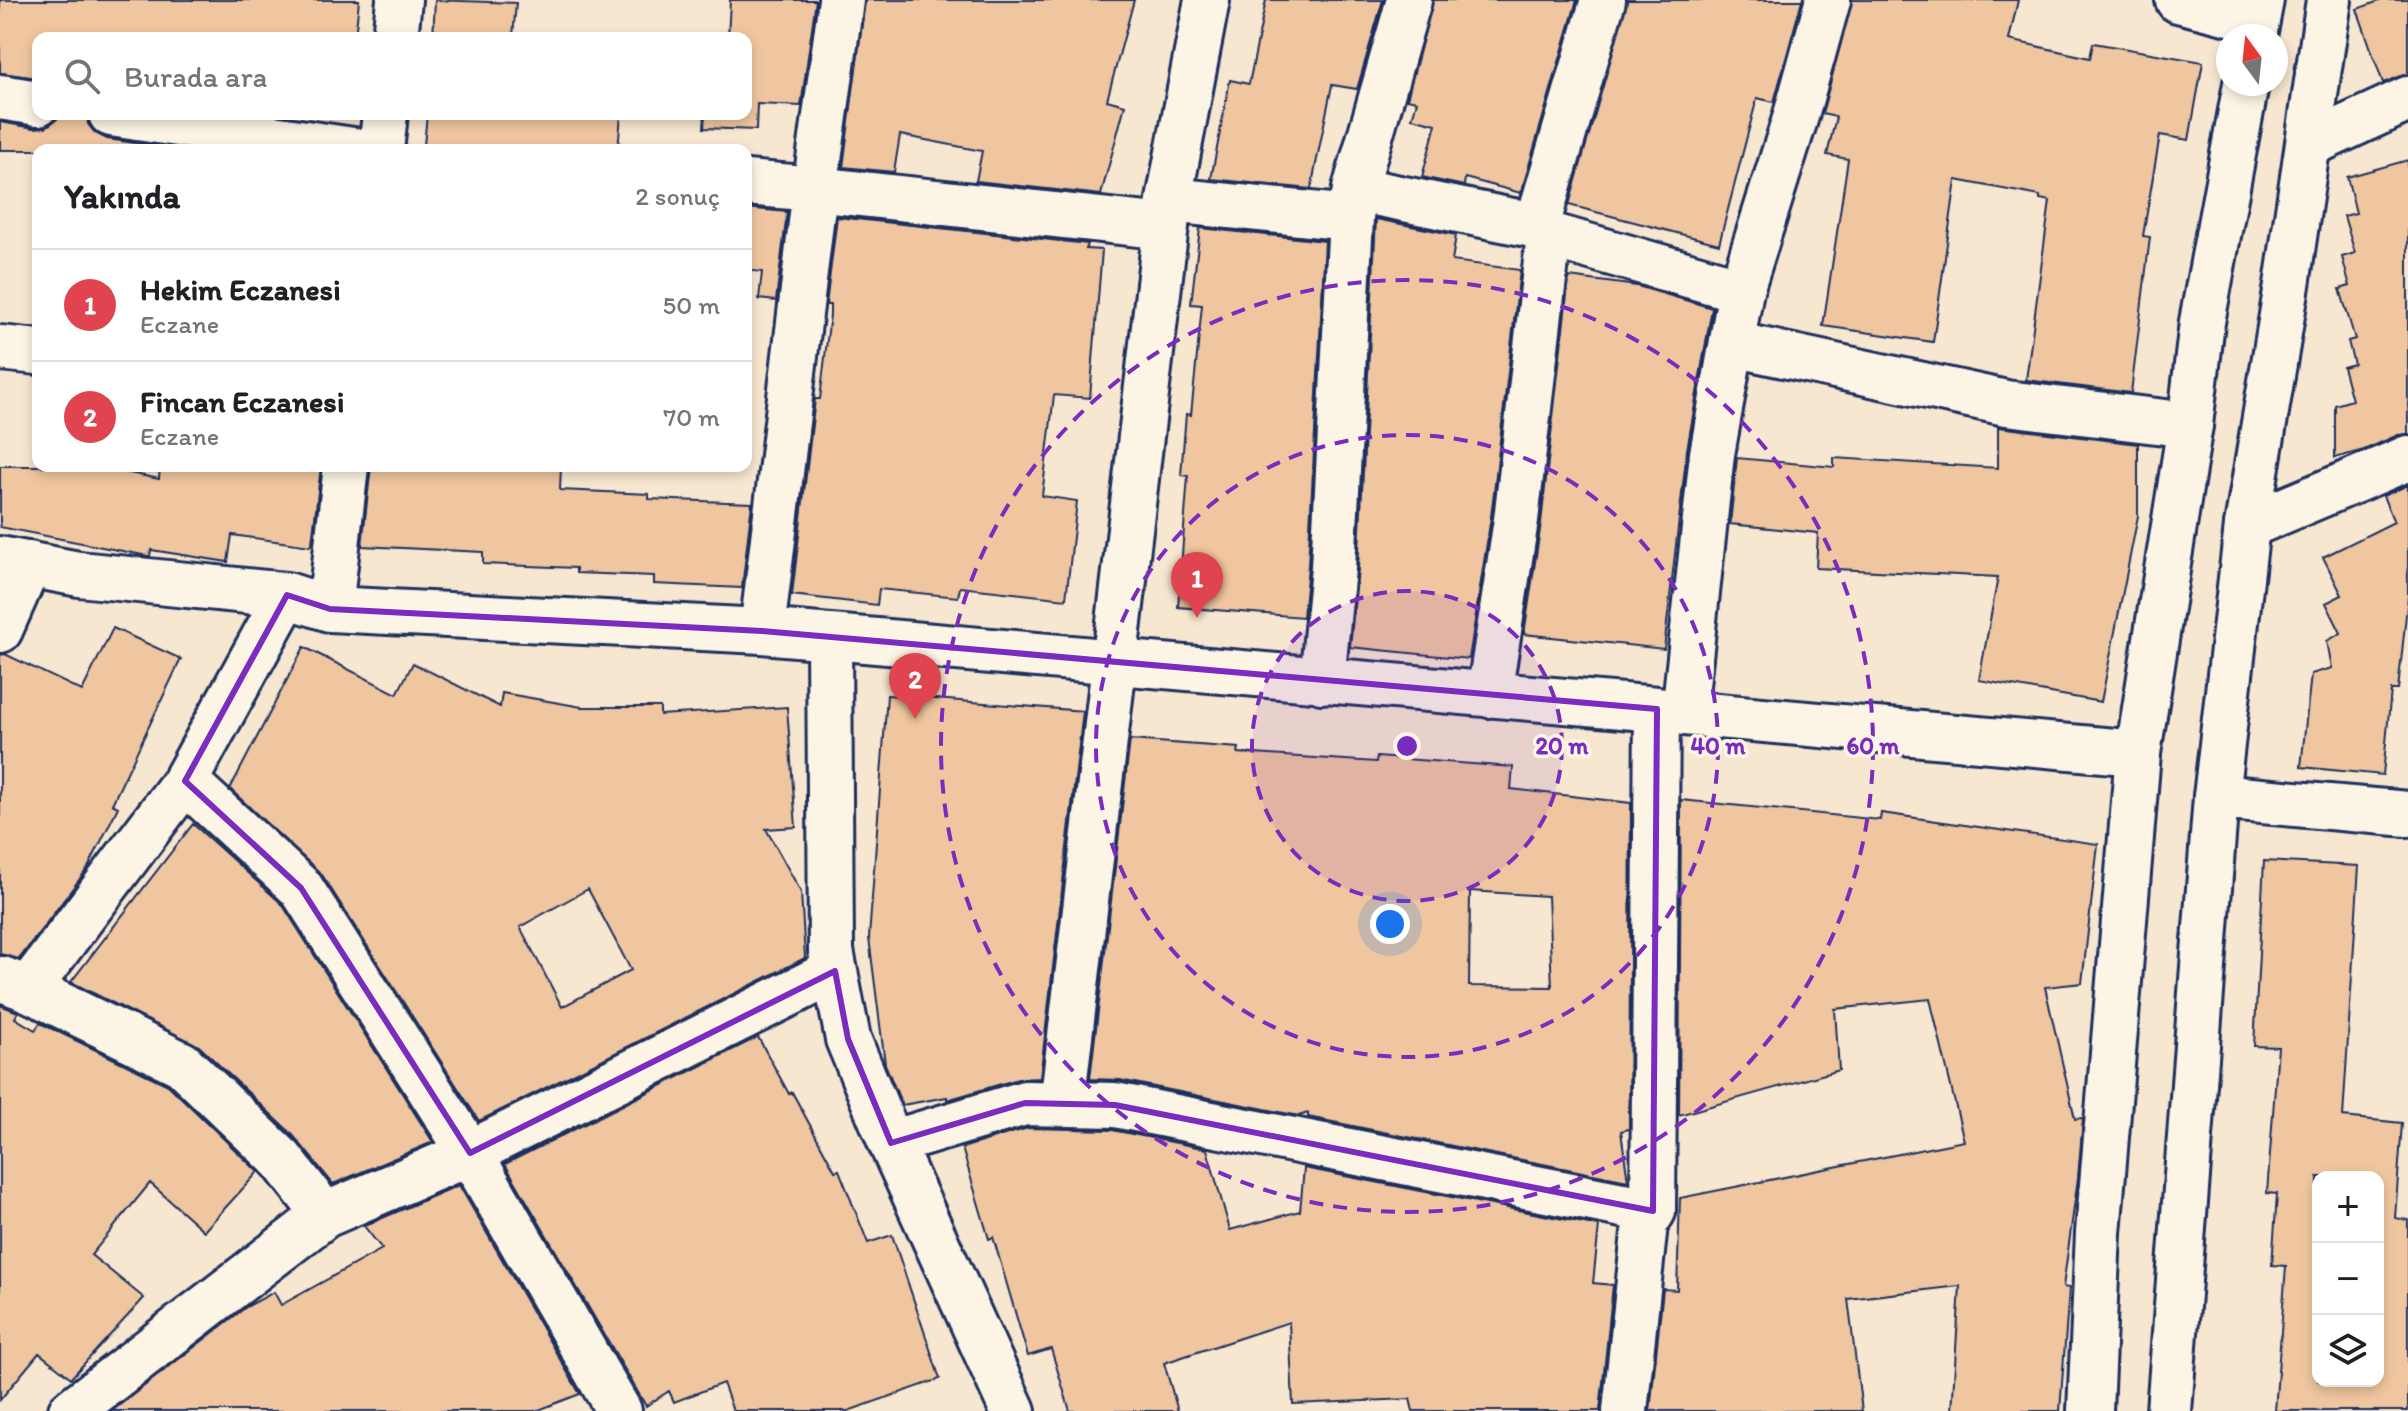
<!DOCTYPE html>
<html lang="tr">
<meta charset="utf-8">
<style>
:root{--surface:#fff;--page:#f6f6f6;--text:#202124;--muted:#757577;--line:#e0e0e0;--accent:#d1495b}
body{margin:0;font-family:Itim,sans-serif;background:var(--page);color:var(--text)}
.controls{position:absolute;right:24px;bottom:24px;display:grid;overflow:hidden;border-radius:16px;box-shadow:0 4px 12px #0003}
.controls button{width:72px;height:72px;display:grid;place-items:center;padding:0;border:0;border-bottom:2px solid var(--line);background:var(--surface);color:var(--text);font:40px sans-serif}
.compass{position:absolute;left:2216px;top:24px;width:72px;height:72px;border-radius:50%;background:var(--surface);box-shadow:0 4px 12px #0003;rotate:345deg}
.you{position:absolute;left:1390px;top:924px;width:28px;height:28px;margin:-20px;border:6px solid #fff;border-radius:50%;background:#1a73e8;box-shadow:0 0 0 12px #1a73e833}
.badge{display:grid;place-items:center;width:52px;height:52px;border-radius:50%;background:var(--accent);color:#fff;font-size:26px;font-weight:700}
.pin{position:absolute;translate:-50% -66px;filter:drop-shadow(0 2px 4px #0008)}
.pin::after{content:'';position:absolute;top:42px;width:28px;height:24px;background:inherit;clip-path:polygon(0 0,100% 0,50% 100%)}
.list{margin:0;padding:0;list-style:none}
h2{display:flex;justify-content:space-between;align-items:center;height:104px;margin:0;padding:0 32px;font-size:34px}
h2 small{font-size:26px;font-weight:400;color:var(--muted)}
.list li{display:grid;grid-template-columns:52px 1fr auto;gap:24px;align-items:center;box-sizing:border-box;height:112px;padding:0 32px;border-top:2px solid var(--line)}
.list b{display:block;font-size:30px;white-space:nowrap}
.list p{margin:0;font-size:26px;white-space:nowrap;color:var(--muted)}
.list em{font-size:26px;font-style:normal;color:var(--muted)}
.icon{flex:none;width:44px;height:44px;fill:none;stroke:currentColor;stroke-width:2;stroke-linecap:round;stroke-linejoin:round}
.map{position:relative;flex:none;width:2408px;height:1411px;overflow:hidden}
.search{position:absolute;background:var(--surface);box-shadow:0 4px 12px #0003;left:32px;top:32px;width:720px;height:88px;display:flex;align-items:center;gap:20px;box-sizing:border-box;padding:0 28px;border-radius:16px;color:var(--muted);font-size:30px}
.panel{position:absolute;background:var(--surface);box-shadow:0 4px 12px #0003;left:32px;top:144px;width:720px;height:328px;border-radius:16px}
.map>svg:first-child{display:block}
.building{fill:#efc69f;stroke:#1b2f5e;stroke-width:2;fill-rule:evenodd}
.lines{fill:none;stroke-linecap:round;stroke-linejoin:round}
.street-casing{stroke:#1b2f5e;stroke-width:50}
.secondary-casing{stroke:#1b2f5e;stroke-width:50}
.street{stroke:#fcf5e5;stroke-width:44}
.secondary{stroke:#fcf5e5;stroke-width:44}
.marked{fill:none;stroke:#7b2cbf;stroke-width:6;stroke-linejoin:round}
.ring{fill:none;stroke:#7b2cbf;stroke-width:4;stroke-dasharray:14 10}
.centre{fill:#7b2cbf;stroke:#fcf5e5;stroke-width:4}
.ring-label{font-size:24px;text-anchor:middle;font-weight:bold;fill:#7b2cbf;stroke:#fcf5e5;stroke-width:7;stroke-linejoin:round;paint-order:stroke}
</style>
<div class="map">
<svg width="2408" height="1411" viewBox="0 0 2408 1411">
<rect width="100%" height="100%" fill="#f8e7d0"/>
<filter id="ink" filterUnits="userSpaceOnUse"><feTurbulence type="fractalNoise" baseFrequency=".0125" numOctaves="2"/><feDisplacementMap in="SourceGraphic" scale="16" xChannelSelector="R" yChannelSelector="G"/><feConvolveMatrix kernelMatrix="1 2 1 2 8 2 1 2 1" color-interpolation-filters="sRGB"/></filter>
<g filter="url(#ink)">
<path class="building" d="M0,0H359L355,38H38V78L0,73Z
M435,0L516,3L513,36L541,38H433Z
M730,0H816L801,106L757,104L756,130L704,128L705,114H746V38H728Z
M865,0H1134L1107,100L1125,105L1101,195L976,181L982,151L900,135L894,172L843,167Z
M1266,0H1383L1357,89L1332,85L1311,189L1211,179L1230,80L1249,84Z
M1433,0H1577L1521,193L1465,178L1464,186L1422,177L1436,124L1412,118L1417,101L1407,99Z
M1627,0H1802L1774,102L1757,98L1719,244L1569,205Z
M1852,0H2018L2009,40L2090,58L2093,43L2203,62L2189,140L2160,135L2143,236L2150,237L2131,393L2026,380L2050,201L2040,199V196L1956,180L1933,342L1823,326L1848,159L1827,155L1836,117L1822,114Z
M2382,0H2408V74L2383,83L2357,9Z
M60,114H87L88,124L95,133L107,139L183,150H0V122L34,128L46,127L57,119Z
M427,114H621L618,150H487L424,145Z
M2408,160V434L2398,435L2364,450L2335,458V405L2352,400L2343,367L2354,364L2348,341L2355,339L2340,289L2350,286L2342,257L2355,253L2344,216L2356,213L2347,177Z
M746,208L787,212L776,301L759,299L762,272L746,270Z
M837,217L1088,244L1086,249L1102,250L1090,398L1054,395L1042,496L1077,501L1066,599L960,587L958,597L879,589L877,605L792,595L815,399H820L830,315V305H826Z
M1376,219L1456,235L1452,261L1520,270L1491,517L1469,659L1350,647L1358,569Z
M1200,228L1325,241L1308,566L1303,617L1178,607L1188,476L1181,475L1186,414L1191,415L1202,305L1191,304Z
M1569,277L1637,286L1712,308L1687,450L1664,649L1524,634L1541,523Z
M1998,427L2138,444V516L2101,702L1979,680L1998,577L1816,568L1818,533L1730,524L1737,458L1834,467V458L1998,468Z
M0,466H96L159,479L160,466H321L312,543L310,546L232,535L228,562L151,550L150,556H148L0,527Z
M371,466H561L560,490L649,494V499L752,503L742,588L654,584V576L576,573V568L483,564V552L362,546Z
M2408,485V596L2398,690H2391L2383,775L2301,767L2311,674L2332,668L2327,641L2341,633L2326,603L2342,595L2323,557L2394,522L2383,496Z
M113,628L181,659L112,804L118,807L88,868L19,959L0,954V655L5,654L82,691Z
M304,647L397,694L413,663L500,707L502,693L582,707H660V715L787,707L796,827L766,829L801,892L805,958L479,1121L322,875L230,789ZM588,889L631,970L562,1007L520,927Z
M887,695L1083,711L1040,1078L1018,1079L947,1100V1097L902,1105L885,1064L869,938Z
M1130,740L1239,748L1238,753L1376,762L1377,757L1513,767L1511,789L1631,803L1629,1129L1621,1131L1628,1181L1308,1117V1113L1299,1116L1120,1080L1090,1079ZM1470,891L1548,896L1552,987L1469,986Z
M1681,800L1880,820L1881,813L2098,844L2082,983L2045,987L2075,1119L2083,1118L2078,1178L2063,1287L2069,1288L2060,1411H1952L1960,1286L1848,1299L1862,1411H1650L1663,1289L1677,1290L1680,1198L1964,1141L1930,999L1835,1009L1839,1070L1679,1115Z
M193,824L282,904L433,1142L333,1184L292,1134L199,1046L71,982Z
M2264,861L2359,866L2343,1117L2402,1123L2395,1218L2408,1220V1411H2275L2286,1266L2272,1265L2277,1194L2267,1193L2278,1047L2254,1046ZM2318,1177H2378V1381H2318Z
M0,1005L18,1012L15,1018L35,1030L40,1023L168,1085L258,1172L204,1231L150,1183L91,1255L144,1298L71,1378L39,1353L0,1400Z
M758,1037L789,1094L792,1092L835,1171L839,1170L868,1243L892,1235L940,1379L848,1411H733L723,1383L674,1402L669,1391L646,1406L505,1164Z
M1028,1128L1112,1130L1207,1149L1230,1230L1300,1211L1304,1168L1599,1226L1593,1283L1613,1285L1600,1411H1413L1410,1399L1293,1404L1289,1322L1164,1363L1178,1411H1070L1051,1349L1028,1356L993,1237L989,1239L962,1148Z
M459,1185L580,1394L536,1411H112L246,1307L274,1292L281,1305L382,1249L364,1226Z"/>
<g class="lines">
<defs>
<path id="street" d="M2178,0L2257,20
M395,38L399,0
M0,97L38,103
M111,114L353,150
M2308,145L2408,99
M381,150L385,114
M746,183L815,189L1166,227
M1355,189L1409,0
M1169,200L1351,218L1355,189L1537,226L1549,235L1741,290
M1537,226L1603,0
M1733,344L2006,403L2190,425
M0,348L38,352
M2247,526L2408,458
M0,559L79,574L287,595L330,609L762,631L1657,709L1684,713L2138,753
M330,609L346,466
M0,630L29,564
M762,631L815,189L841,0
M829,639L831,951L848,1039L891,1143L1013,1411
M1322,681L1333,568L1351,218
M1489,695L1516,520L1549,235
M1684,713L1712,454L1741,290L1795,119L1828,0
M185,781L301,888L470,1153L619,1411
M2216,797L2408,814
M2,979L28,989L182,1064L281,1159L325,1215
M28,989L185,781L287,595
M1062,1104L1169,200L1207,0
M891,1143L1025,1103L1115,1105L1653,1211
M71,1411L325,1215L470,1153L835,971
M1625,1411L1645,1224L1653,1211L1657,709"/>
<path id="secondary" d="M2254,36L2261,0
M2090,1411L2098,1233L2138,753L2190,425L2202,322L2246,84
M2169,1411L2216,797L2247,526L2287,285L2329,0"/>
</defs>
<use href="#street" class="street-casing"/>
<use href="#secondary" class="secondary-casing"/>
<use href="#street" class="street"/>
<use href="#secondary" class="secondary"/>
</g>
</g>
<path class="marked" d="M287,595L330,609L762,631L1657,709L1653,1211L1115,1105L1025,1103L891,1143L848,1039L835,971L470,1153L301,888L185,781Z"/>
<circle cx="1407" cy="746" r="155" fill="#7b2cbf" fill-opacity=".12"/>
<g class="ring">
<circle cx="1407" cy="746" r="155"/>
<circle cx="1407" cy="746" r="311"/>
<circle cx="1407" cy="746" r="466"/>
</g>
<circle cx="1407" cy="746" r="12" class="centre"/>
<g class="ring-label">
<text x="1562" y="754">20 m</text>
<text x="1718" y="754">40 m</text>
<text x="1873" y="754">60 m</text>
</g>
</svg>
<div class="controls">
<button>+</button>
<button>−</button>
<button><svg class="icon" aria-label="layers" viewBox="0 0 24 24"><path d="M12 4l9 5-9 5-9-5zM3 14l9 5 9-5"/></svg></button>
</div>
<svg class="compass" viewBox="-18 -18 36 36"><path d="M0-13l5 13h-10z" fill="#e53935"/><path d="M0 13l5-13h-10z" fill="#757577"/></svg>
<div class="you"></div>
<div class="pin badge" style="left:1197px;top:618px;background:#e0444e">1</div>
<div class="pin badge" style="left:915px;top:719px;background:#e0444e">2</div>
<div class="search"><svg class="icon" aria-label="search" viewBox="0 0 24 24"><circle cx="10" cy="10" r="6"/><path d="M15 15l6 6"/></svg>Burada ara</div>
<section class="panel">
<h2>Yakında<small>2 sonuç</small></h2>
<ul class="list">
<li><span class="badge" style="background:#e0444e">1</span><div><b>Hekim Eczanesi</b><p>Eczane</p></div><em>50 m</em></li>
<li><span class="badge" style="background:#e0444e">2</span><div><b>Fincan Eczanesi</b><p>Eczane</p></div><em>70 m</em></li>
</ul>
</section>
</div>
